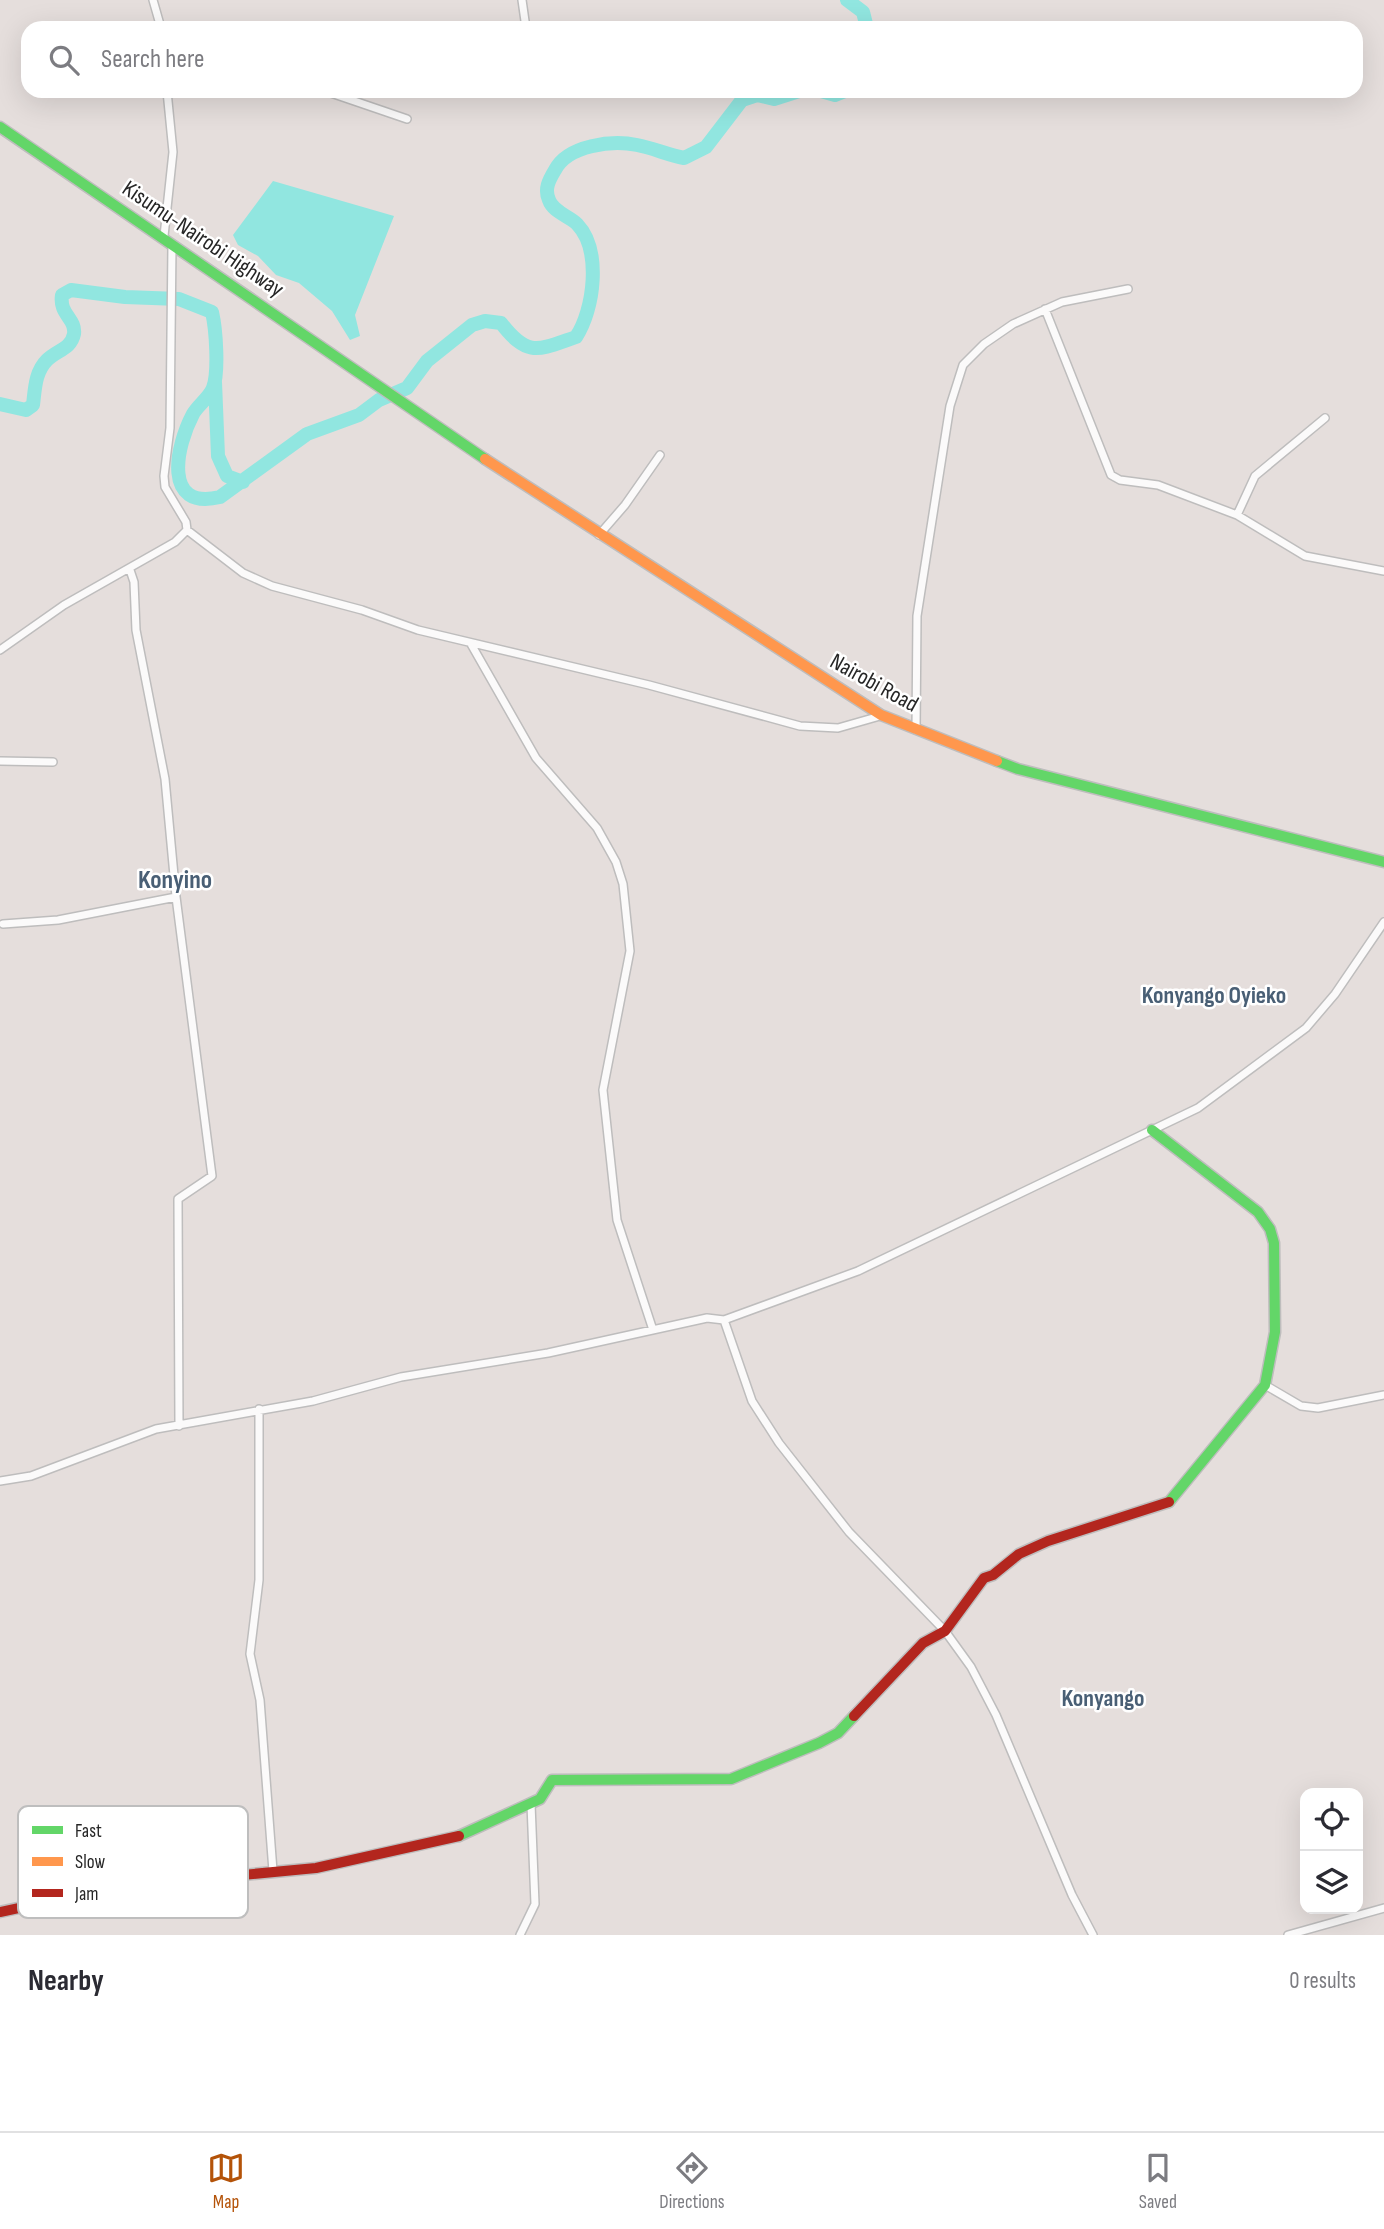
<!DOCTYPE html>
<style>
:root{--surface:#fff;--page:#f7f7f7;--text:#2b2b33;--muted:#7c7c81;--line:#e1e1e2;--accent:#b45309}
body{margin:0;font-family:"Sofia Sans Condensed",sans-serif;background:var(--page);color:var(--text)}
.controls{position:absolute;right:21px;bottom:21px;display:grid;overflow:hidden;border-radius:14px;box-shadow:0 7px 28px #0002}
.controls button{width:63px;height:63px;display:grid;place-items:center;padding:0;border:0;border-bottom:2px solid var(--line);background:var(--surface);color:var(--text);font:35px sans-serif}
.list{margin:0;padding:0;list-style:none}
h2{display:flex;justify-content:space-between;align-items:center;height:91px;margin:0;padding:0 28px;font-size:30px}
h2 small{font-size:23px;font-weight:400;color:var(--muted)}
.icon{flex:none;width:38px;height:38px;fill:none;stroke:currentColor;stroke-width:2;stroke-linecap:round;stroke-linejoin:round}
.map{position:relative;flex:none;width:1384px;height:1935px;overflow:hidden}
.search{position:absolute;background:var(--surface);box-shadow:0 7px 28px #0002;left:21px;right:21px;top:21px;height:77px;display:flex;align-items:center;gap:18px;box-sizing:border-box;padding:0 24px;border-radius:21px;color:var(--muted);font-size:26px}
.sheet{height:196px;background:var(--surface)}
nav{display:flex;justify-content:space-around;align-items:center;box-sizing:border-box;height:98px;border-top:2px solid var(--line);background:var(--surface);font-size:19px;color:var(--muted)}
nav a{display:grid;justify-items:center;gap:4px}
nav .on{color:var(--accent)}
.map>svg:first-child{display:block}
.water{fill:#91e6e0}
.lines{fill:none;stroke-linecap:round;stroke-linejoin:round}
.river{stroke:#91e6e0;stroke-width:14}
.street-casing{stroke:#bebdbd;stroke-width:10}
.fast-casing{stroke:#bebdbd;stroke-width:13}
.slow-casing{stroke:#bebdbd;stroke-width:13}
.jam-casing{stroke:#bebdbd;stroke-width:13}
.street{stroke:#fbfafa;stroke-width:7}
.fast{stroke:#63d668;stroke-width:10}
.slow{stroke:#ff974d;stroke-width:10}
.jam{stroke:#b3261e;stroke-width:10}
.labels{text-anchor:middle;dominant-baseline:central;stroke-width:5;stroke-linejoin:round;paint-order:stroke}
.street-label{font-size:23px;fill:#262626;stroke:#fff}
.neighbourhood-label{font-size:24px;font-weight:bold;fill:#495f75;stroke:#fff}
.quarter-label{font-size:26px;font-weight:bold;fill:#495f75;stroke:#fff}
.key{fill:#fff;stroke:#bebebe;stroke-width:2}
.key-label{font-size:19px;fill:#262626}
</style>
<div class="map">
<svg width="1384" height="1935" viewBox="0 0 1384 1935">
<rect width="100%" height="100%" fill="#e5dedc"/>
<path class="water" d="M273,181L394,216L355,315L360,336L350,340L332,311L299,283L276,275L258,256L238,245L233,235Z"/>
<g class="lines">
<path class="river" d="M847,0L863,12L867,28
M821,91L835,95L845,91
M215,382L218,456L227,476L243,482
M0,404L26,410L33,405C35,389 35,372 47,360C57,350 71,349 74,334C76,318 59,315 62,295L71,290L125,297L179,299L212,312C216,329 219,372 213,388C209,398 198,405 193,414C176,446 162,511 220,497L307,434L359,415L379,400L407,388L427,361L472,325L485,321L501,323C528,358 538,350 576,337C594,310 602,250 577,224C569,216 553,212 549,200C544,189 549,180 555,170C568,145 612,140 637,145C653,148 668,155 684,158L706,147L742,100L757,95L774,99L799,91"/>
<defs>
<path id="street" d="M153,0L161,28
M522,0L526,28
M325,91L407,119
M164,236L173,152L167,91
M1045,309L1111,475L1120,480L1158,485L1237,515L1305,556L1384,571
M1237,515L1255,476L1325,418
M187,530L243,573L272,586L362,610L418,630L649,685L800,726L838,728L880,716
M599,535L625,505L660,455
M130,570L134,582L136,630L165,779L176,897L212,1176L178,1199L179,1426
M471,644L536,758L597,828L616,862L623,884L630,951L603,1090L617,1220L653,1330
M0,650L64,605L175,542L187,530L186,522L165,487L164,476L170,428L172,245
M916,730L917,616L950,406L963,365L984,344L1013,324L1062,302L1128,289
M0,761L53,762
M3,924L58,920L176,897
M1265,1385L1301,1406L1318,1408L1384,1395
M259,1409V1580L250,1654L260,1700L273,1871
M0,1481L31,1476L156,1429L313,1401L401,1377L548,1353L707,1318L724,1320
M520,1935L535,1904L531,1804
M1093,1935L1072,1895L996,1715L971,1667L945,1631L849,1532L779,1443L752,1401L724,1320L858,1271L1198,1108L1306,1028L1335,994L1384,922
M1288,1935L1384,1908"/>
<path id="fast" d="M0,127L485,459
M997,761L1018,769L1384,862
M1152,1130L1258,1212L1270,1229L1274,1243L1275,1332L1265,1385L1169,1502
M459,1836L540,1799L552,1780L731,1779L819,1743L838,1733L854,1716"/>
<path id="slow" d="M485,459L881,715L997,761"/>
<path id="jam" d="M854,1716L923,1643L945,1631L984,1578L993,1575L1019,1554L1048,1541L1169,1502
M0,1912L116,1887L316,1868L459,1836"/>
</defs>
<use href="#street" class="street-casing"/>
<use href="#fast" class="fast-casing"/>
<use href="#slow" class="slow-casing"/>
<use href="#jam" class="jam-casing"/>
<use href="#street" class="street"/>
<use href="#fast" class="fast"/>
<use href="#slow" class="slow"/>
<use href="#jam" class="jam"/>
</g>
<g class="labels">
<g class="street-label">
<text transform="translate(203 239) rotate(34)">Kisumu-Nairobi Highway</text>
<text transform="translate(874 683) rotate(29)">Nairobi Road</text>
</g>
<g class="neighbourhood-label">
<text x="1214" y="995">Konyango Oyieko</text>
<text x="1103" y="1698">Konyango</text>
</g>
<g class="quarter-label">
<text x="175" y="880">Konyino</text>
</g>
</g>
<rect x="18" y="1806" width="230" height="112" rx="10" class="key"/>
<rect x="32" y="1826" width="31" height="8" fill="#63d668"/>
<rect x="32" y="1857" width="31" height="9" fill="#ff974d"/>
<rect x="32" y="1889" width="31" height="8" fill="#b3261e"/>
<g class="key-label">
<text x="75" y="1837">Fast</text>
<text x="75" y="1868">Slow</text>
<text x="75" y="1900">Jam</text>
</g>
</svg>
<div class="controls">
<button><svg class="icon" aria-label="locate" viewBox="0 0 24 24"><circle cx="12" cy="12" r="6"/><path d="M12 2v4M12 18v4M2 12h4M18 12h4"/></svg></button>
<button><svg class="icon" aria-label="layers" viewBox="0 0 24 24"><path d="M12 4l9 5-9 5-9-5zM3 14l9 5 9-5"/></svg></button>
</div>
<div class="search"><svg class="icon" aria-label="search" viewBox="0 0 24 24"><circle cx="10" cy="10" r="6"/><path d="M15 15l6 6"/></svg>Search here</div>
</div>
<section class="sheet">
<h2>Nearby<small>0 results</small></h2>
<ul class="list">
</ul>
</section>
<nav>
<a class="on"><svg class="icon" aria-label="map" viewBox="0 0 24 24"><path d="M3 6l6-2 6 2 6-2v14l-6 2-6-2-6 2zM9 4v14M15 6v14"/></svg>Map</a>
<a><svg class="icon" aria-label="directions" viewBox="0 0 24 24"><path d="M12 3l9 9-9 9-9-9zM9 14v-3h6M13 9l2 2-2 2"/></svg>Directions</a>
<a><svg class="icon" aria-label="saved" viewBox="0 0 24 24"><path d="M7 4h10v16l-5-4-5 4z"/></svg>Saved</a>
</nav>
